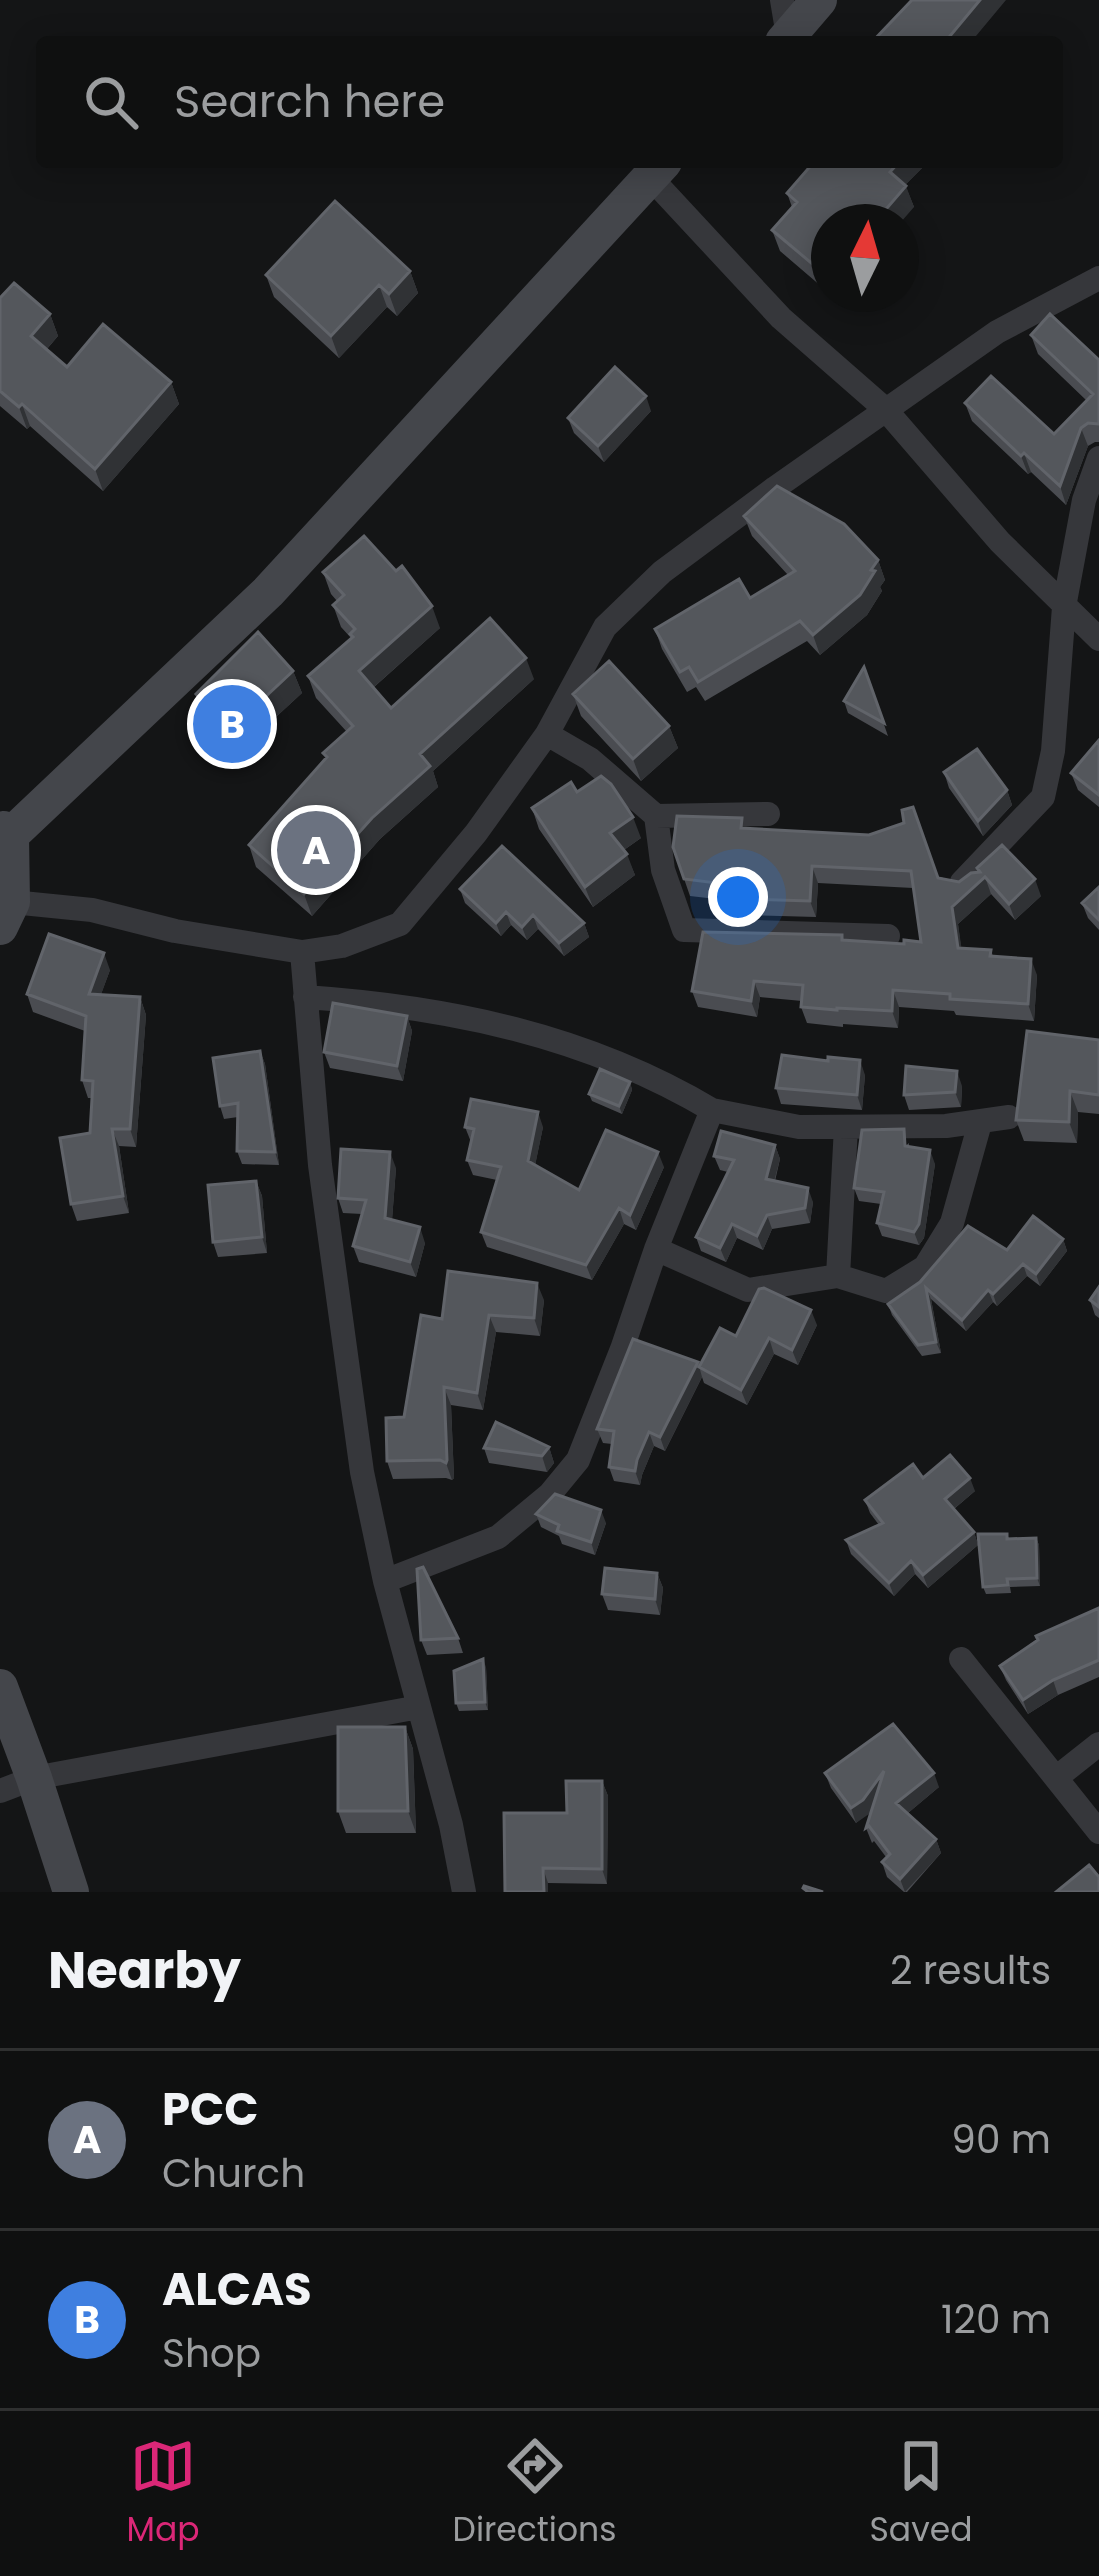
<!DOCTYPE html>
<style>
:root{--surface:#0f1010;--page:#1d1e1e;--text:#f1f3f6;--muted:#9b9d9f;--line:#2f3030;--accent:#db2777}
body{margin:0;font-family:Poppins,sans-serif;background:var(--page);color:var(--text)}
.compass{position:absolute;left:811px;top:204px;width:108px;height:108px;border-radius:50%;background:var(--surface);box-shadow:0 6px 30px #0003;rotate:5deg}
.you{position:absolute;left:738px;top:897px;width:42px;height:42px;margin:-30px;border:9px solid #fff;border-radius:50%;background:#1a73e8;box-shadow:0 0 0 18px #1a73e833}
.badge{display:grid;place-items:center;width:78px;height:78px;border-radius:50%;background:var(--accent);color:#fff;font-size:39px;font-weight:700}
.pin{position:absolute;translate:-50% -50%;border:6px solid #fff;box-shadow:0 3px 12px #0006}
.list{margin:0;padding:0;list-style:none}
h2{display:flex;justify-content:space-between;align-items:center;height:156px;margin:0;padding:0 48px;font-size:51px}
h2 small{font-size:39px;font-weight:400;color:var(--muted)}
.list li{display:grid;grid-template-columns:78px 1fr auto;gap:36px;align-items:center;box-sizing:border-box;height:180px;padding:0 48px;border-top:3px solid var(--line)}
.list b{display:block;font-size:45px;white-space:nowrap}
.list p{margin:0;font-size:39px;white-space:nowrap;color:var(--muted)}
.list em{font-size:39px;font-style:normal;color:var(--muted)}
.icon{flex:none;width:66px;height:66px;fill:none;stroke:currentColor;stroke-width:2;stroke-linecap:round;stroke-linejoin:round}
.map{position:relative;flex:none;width:1099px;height:1892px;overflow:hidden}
.search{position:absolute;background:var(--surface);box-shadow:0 6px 30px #0003;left:36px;right:36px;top:36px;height:132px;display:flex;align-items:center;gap:30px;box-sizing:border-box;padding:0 42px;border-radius:12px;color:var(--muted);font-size:45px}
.sheet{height:516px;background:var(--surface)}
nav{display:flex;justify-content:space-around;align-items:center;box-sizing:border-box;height:168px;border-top:3px solid var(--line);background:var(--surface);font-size:33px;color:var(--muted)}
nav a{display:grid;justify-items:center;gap:6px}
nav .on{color:var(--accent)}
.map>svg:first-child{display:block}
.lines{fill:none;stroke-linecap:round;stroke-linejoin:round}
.street{stroke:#36373b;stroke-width:24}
.secondary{stroke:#44464b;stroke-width:36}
.wall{fill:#4a4c51}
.shaded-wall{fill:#303235}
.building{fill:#54575c;stroke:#61646a;stroke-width:3}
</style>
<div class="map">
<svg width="1099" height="1892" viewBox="0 0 1099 1892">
<rect width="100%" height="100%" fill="#141516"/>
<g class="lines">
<path class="street" d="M782,0L788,36
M650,177L781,318L885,409L1000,542L1099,639
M547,734L590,759L656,816L768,814
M656,816L663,870L684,930L888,936
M962,882L1043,797L1053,751L1064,607L1084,500L1099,458
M12,902L92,910L175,931L302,952L342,946L400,924L476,833L547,734L605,627L662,572L775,488L997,332L1099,278
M302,952L320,1165L362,1472L385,1581L451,1825L464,1892
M305,997C449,1007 586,1035 712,1110L656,1249L622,1349L578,1460L550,1494L498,1537L385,1581
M712,1110L799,1127L946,1126L1009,1117
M846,1127L838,1276L886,1291L925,1267L952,1223L980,1123
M656,1249L748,1290L838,1276
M961,1659L1099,1832
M1056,1778L1099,1744
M0,1791L34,1778L419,1707"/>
<path class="secondary" d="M783,42L819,0
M0,849L11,835L268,592L664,162
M0,927L12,902L11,835L4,829
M0,1687L34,1778L71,1892"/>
</g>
<path class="wall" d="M814,162H928L905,185L914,207L829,222V293L780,251L772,230L792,207L787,193Z
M410,271L418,293L397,316L387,307L339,358L274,297L266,275Z
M0,298L50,314L58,336L47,349L67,367L171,382L179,404L103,491L30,426L27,429L0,406Z
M1031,335L1099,360V442H1095L1088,446L1066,505L1031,472L1028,474L972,421L965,403L1054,434L1086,400L1038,354Z
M651,411L604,462L574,433L568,418Z
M744,516L878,560L885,580L880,587L882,591L867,615L820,655L807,641L705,701L696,687L687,692L662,649L655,629L750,598L788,575L752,536Z
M323,572L440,628L373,688L391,708L534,679L433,771L438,787L380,839L312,916L256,867L249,845L326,759L323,753L347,732L316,698L308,676L351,638L341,627L333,605L337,601L331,594Z
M864,667L888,736L848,713L844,701Z
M293,671L302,693L238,752L205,716L196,694Z
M573,694L669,726L678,748L641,781L581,716Z
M1099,740V807L1078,790L1071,773Z
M944,772L1007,790L1012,805L983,836L949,788Z
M577,792L641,838L624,850L635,875L593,907L539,829L532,808Z
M746,828L959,882L978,872L977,868L1041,896L1015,920L991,894L958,924L961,948L991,950L993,956L1037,975L1034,1021L956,1015L954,1011L899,1007L898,1028L843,1024V1027L807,1023L801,1007L802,1001L760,997L757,1017L698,1007L692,991L842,935L844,940L904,944L921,942L913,888L818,883L816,917L747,915L742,902L690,896L673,847Z
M1099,887V930L1088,918L1082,903Z
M460,889L584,923L589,937L564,956L538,929L527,940L511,925L501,936L465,903Z
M110,970L101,994L140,997L146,1015L136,1147L119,1146L129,1213L77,1221L71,1204L90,1133L92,1098H88L82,1080L85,1031L33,1012L27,994Z
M407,1016L412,1031L403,1081L330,1068L324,1052Z
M1099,1040V1114L1078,1112L1077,1143L1024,1141L1016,1120Z
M260,1051L265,1064L279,1165L242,1164L237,1151L238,1117L224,1119L220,1106Z
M828,1061L865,1075L862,1110L781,1104L776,1088Z
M630,1082L632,1090L622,1114L592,1101L589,1094Z
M962,1086L961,1107L909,1110L904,1095Z
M465,1127H543L535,1165L579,1190L664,1167L636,1230L624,1224L592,1280L487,1247L481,1232L497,1180L473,1175L467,1160L471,1142Z
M909,1143V1147L935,1164L924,1238L919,1245L882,1236L877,1223L881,1204L859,1201L854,1188Z
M775,1145L780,1159L775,1181L813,1202L810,1223L772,1229L763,1250L737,1238L726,1262L701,1251L696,1237L728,1172L720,1170L714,1156Z
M396,1168L392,1220L425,1243L416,1277L359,1262L353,1246L362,1214L343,1213L338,1198Z
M256,1181L262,1196L267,1253L218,1257L213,1242Z
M1063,1239L1067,1251L1040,1286L1027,1276L997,1306L993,1302L966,1331L931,1299L941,1353L922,1356L892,1315L888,1304L1007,1250Z
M1099,1287V1318L1095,1315L1090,1300Z
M544,1300L540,1336L496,1332L483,1410L451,1405L454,1478L452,1480L446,1478L393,1479L387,1461L442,1319Z
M817,1325L798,1365L774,1354L747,1405L704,1383L702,1377L665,1451L654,1446L642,1475L640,1485L614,1481L609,1467L612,1444L603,1443L597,1429L699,1366L736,1336Z
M549,1447L554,1463L547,1472L489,1463L484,1448Z
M923,1478L975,1491L954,1509L974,1532L978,1545L928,1588L915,1574L894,1596L851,1554L846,1540L879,1525L870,1513L865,1500Z
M536,1514L606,1523L595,1555L562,1544L559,1536L541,1527Z
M1007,1534L1009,1539L1036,1538L1039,1545L1040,1586L1010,1587L1011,1593L986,1594L983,1587Z
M657,1573L663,1588L660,1615L608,1610L602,1594Z
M1099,1608V1677L1058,1695L1028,1714L1006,1680L1000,1666Z
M458,1638L463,1653L427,1655L421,1640Z
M486,1667L488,1710L459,1711L456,1703Z
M405,1727L413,1749L416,1833H346L338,1811Z
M825,1773L939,1787L908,1813L936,1839L941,1853L907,1892H904L887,1877L882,1862L886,1857L874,1841L872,1843L866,1828L872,1809L856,1823L831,1788Z
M602,1781L608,1796L607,1884L548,1883L505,1892L567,1813Z"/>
<path class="shaded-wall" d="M980,0H1006L971,42H945Z
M899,162H928L897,193L890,172Z
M906,186L914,207L901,222H875Z
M410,271L418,293L397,316L389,294Z
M379,285L387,307L339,358L331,336Z
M50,314L58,336L39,358L31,336Z
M171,382L179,404L103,491L95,469Z
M646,396L651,411L604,462L598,446Z
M22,404L30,426L27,429L19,407Z
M1081,428L1088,446L1066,505L1060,486Z
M1024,453L1031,472L1028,474L1021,456Z
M878,560L885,580L880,587L882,591L867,615L820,655L813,635Z
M432,606L440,628L367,693L359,671Z
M526,658L534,679L433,771L438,787L380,839L312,916L304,894L420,754Z
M293,671L302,693L238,752L230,730Z
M669,726L678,748L641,781L633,759Z
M1007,790L1012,805L983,836L978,821Z
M633,817L641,838L618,854L610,833Z
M627,854L635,875L593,907L585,887Z
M812,866L818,883L816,917L810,901Z
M985,877L991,894L958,924L964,965L958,948L952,907Z
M1035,879L1041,896L1015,920L1009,904Z
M506,912L511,925L501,936L496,923Z
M533,915L538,929L527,940L522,927Z
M584,923L589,937L564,956L559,943Z
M104,953L110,970L95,1011L89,994Z
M1031,959L1037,975L1034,1021L1028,1004Z
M754,981L760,997L757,1017L751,1001Z
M893,990L899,1007L898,1028L892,1011Z
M140,997L146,1015L136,1147L130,1129Z
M407,1016L412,1031L403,1081L397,1066Z
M260,1051L265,1064L279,1165L275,1152Z
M860,1060L865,1075L862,1110L857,1095Z
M957,1071L962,1086L961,1107L955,1092Z
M630,1082L632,1090L622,1114L619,1106Z
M1070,1091L1078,1112L1077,1143L1069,1122Z
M538,1112L543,1127L533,1176L528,1161Z
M112,1129L119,1146L129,1213L123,1196Z
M775,1145L780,1159L771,1193L766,1179Z
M930,1150L935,1164L924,1238L919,1245L914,1232Z
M390,1152L396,1168L391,1233L385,1218Z
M658,1152L664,1167L636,1230L630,1215Z
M256,1181L262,1196L267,1253L262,1237Z
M808,1188L813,1202L810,1223L805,1208Z
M619,1208L624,1224L592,1280L586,1265Z
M767,1215L772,1229L763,1250L757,1236Z
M732,1224L737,1238L726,1262L720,1248Z
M420,1227L425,1243L416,1277L410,1262Z
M1063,1239L1067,1251L1040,1286L1036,1274Z
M1023,1264L1027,1276L997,1306L993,1294Z
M537,1283L544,1300L540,1336L534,1318Z
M926,1288L931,1299L941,1353L936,1342Z
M988,1290L993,1302L966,1331L962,1320Z
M811,1310L817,1325L798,1365L792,1350Z
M489,1315L496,1332L483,1410L477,1393Z
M769,1338L774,1354L747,1405L741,1390Z
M698,1362L702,1377L665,1451L660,1437Z
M444,1387L451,1405L454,1478L452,1480L446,1463Z
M649,1432L654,1446L642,1475L640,1485L635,1471L637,1460Z
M549,1447L554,1463L547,1472L542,1456Z
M970,1478L975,1491L950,1512L945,1499Z
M601,1510L606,1523L595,1555L591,1542Z
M974,1532L978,1545L928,1588L923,1575Z
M1036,1538L1039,1545L1040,1586L1037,1578Z
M911,1561L915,1574L894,1596L889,1583Z
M657,1573L663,1588L660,1615L655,1599Z
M483,1659L486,1667L488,1710L485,1702Z
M1053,1680L1058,1695L1028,1714L1023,1700Z
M405,1727L413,1749L416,1833L408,1811Z
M884,1771L889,1786L869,1814L856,1823L851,1808Z
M934,1773L939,1787L902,1818L896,1803Z
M602,1781L608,1796L607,1884L602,1869Z
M936,1839L941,1853L905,1892L900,1879Z
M543,1868L548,1883V1892H544Z"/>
<path class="building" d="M912,0H980L945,42H872Z
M814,162H899L890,172L906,186L875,222H829L828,277L772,230L797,202L787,193Z
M335,201L410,271L389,294L379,285L331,336L266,275Z
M14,283L50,314L31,336L67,367L103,324L171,382L95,469L22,404L19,407L0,391V298Z
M1050,314L1099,360V424L1088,423L1081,428L1060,486L1024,453L1021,456L965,403L991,376L1054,434L1093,394L1031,335Z
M615,367L646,396L598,446L568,418Z
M777,486L844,524L878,560L871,570L875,571L860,595L813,635L800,621L698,682L689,667L680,672L655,629L739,579L750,598L795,571L744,516Z
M364,536L396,571L402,566L432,606L359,671L391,708L490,618L526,658L420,754L430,766L372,818L304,894L249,845L327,757L323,753L353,726L308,676L353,637L350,634L355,629L333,605L344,595L323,572Z
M258,632L293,671L230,730L196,694Z
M609,661L669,726L633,759L573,694Z
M864,667L884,723L844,701Z
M1099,740V795L1071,773Z
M977,749L1007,790L978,821L944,772Z
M601,776L611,784L633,817L610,833L627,854L585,887L532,808L571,782L577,792Z
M913,807L938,878L959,882L971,873L980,872L977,868L1002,845L1035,879L1009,904L985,877L952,907L958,948L991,950L990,956L1031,959L1028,1004L950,999V994L893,990L892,1011L837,1008V1010L801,1007L803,985L754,981L751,1001L692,991L703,932L842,935V940L904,944V940L921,942L911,871L812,866L810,901L741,899V886L684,879L673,847L677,816L742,818L741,828L869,835L904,823L902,810Z
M502,846L584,923L559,943L533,915L522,927L506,912L496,923L460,889Z
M1099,887V920L1082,903Z
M49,934L104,953L89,994L140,997L130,1129H112L123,1196L71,1204L60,1138L90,1133L93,1081L82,1080L86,1016L27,994Z
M333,1003L407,1016L397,1066L324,1052Z
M1027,1031L1099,1040V1095L1070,1091L1069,1122L1016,1120Z
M260,1051L275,1152L237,1151L238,1103L220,1106L213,1058Z
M782,1055L828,1061V1057L860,1060L857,1095L776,1088Z
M906,1066L957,1071L955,1092L904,1095Z
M600,1069L630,1082L619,1106L589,1094Z
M471,1099L538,1112L528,1161L579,1190L606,1130L658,1152L630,1215L619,1208L586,1265L481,1232L501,1167L467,1160L474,1129L465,1127Z
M904,1129L905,1146L930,1150L919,1224L914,1232L877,1223L884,1192L854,1188L862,1130Z
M721,1131L775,1145L766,1179L808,1188L805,1208L767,1215L757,1236L732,1224L720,1248L696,1237L734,1160L714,1156Z
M341,1149L390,1152L385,1218L420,1227L410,1262L353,1246L366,1200L338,1198Z
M256,1181L262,1237L213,1242L208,1185Z
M1033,1216L1063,1239L1036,1274L1023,1264L993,1294L988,1290L962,1320L926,1288L936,1342L918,1345L888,1304L920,1282L968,1226L1007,1250Z
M448,1271L537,1283L534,1318L489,1315L477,1393L444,1387L447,1460L446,1463L440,1460L387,1461L386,1418L404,1417L421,1315L442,1319Z
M1099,1287V1307L1090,1300Z
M764,1288L811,1310L792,1350L769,1338L741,1390L699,1367L720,1328L736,1336L759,1289Z
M633,1339L698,1362L660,1437L649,1432L637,1460L635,1471L609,1467L614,1431L597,1429Z
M496,1422L549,1447L542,1456L484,1448Z
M950,1455L970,1478L945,1499L974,1532L923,1575L911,1561L889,1583L846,1540L883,1523L865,1500L913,1464L923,1478Z
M555,1494L601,1510L591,1542L557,1531L559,1525L536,1514Z
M978,1534H1007V1539L1036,1538L1037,1578L1007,1579L1008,1585L983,1587Z
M423,1567L458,1638L421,1640L417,1569Z
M605,1568L657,1573L655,1599L602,1594Z
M1099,1608V1660L1053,1680L1023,1700L1000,1666L1038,1640L1036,1636Z
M483,1659L485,1702L456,1703L454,1671Z
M893,1724L934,1773L896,1803L936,1839L900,1879L882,1862L890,1854L869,1826L866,1828L884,1771L863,1800L851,1808L825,1773Z
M338,1727H405L408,1811H338Z
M566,1781H602V1869L543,1868L544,1892H505L504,1813H567Z
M1089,1865L1099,1877V1892H1056Z
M804,1886L823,1892H808L803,1888Z"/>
</svg>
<svg class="compass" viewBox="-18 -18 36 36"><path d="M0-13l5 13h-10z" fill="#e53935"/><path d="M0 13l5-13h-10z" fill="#9b9d9f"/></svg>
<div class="you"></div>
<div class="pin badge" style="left:316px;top:850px;background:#6b7280">A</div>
<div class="pin badge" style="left:232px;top:724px;background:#3f7fe0">B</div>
<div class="search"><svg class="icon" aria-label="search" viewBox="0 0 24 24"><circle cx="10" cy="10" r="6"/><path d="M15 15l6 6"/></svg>Search here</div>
</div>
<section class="sheet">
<h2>Nearby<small>2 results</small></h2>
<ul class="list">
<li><span class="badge" style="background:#6b7280">A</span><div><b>PCC</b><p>Church</p></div><em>90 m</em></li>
<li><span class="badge" style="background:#3f7fe0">B</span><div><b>ALCAS</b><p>Shop</p></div><em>120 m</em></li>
</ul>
</section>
<nav>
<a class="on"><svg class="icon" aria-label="map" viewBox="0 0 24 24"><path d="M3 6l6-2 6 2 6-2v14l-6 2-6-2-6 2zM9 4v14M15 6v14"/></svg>Map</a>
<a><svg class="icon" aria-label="directions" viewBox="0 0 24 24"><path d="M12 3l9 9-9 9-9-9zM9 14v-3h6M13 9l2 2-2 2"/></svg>Directions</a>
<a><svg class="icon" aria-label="saved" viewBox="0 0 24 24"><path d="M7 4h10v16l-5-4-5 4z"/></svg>Saved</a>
</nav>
